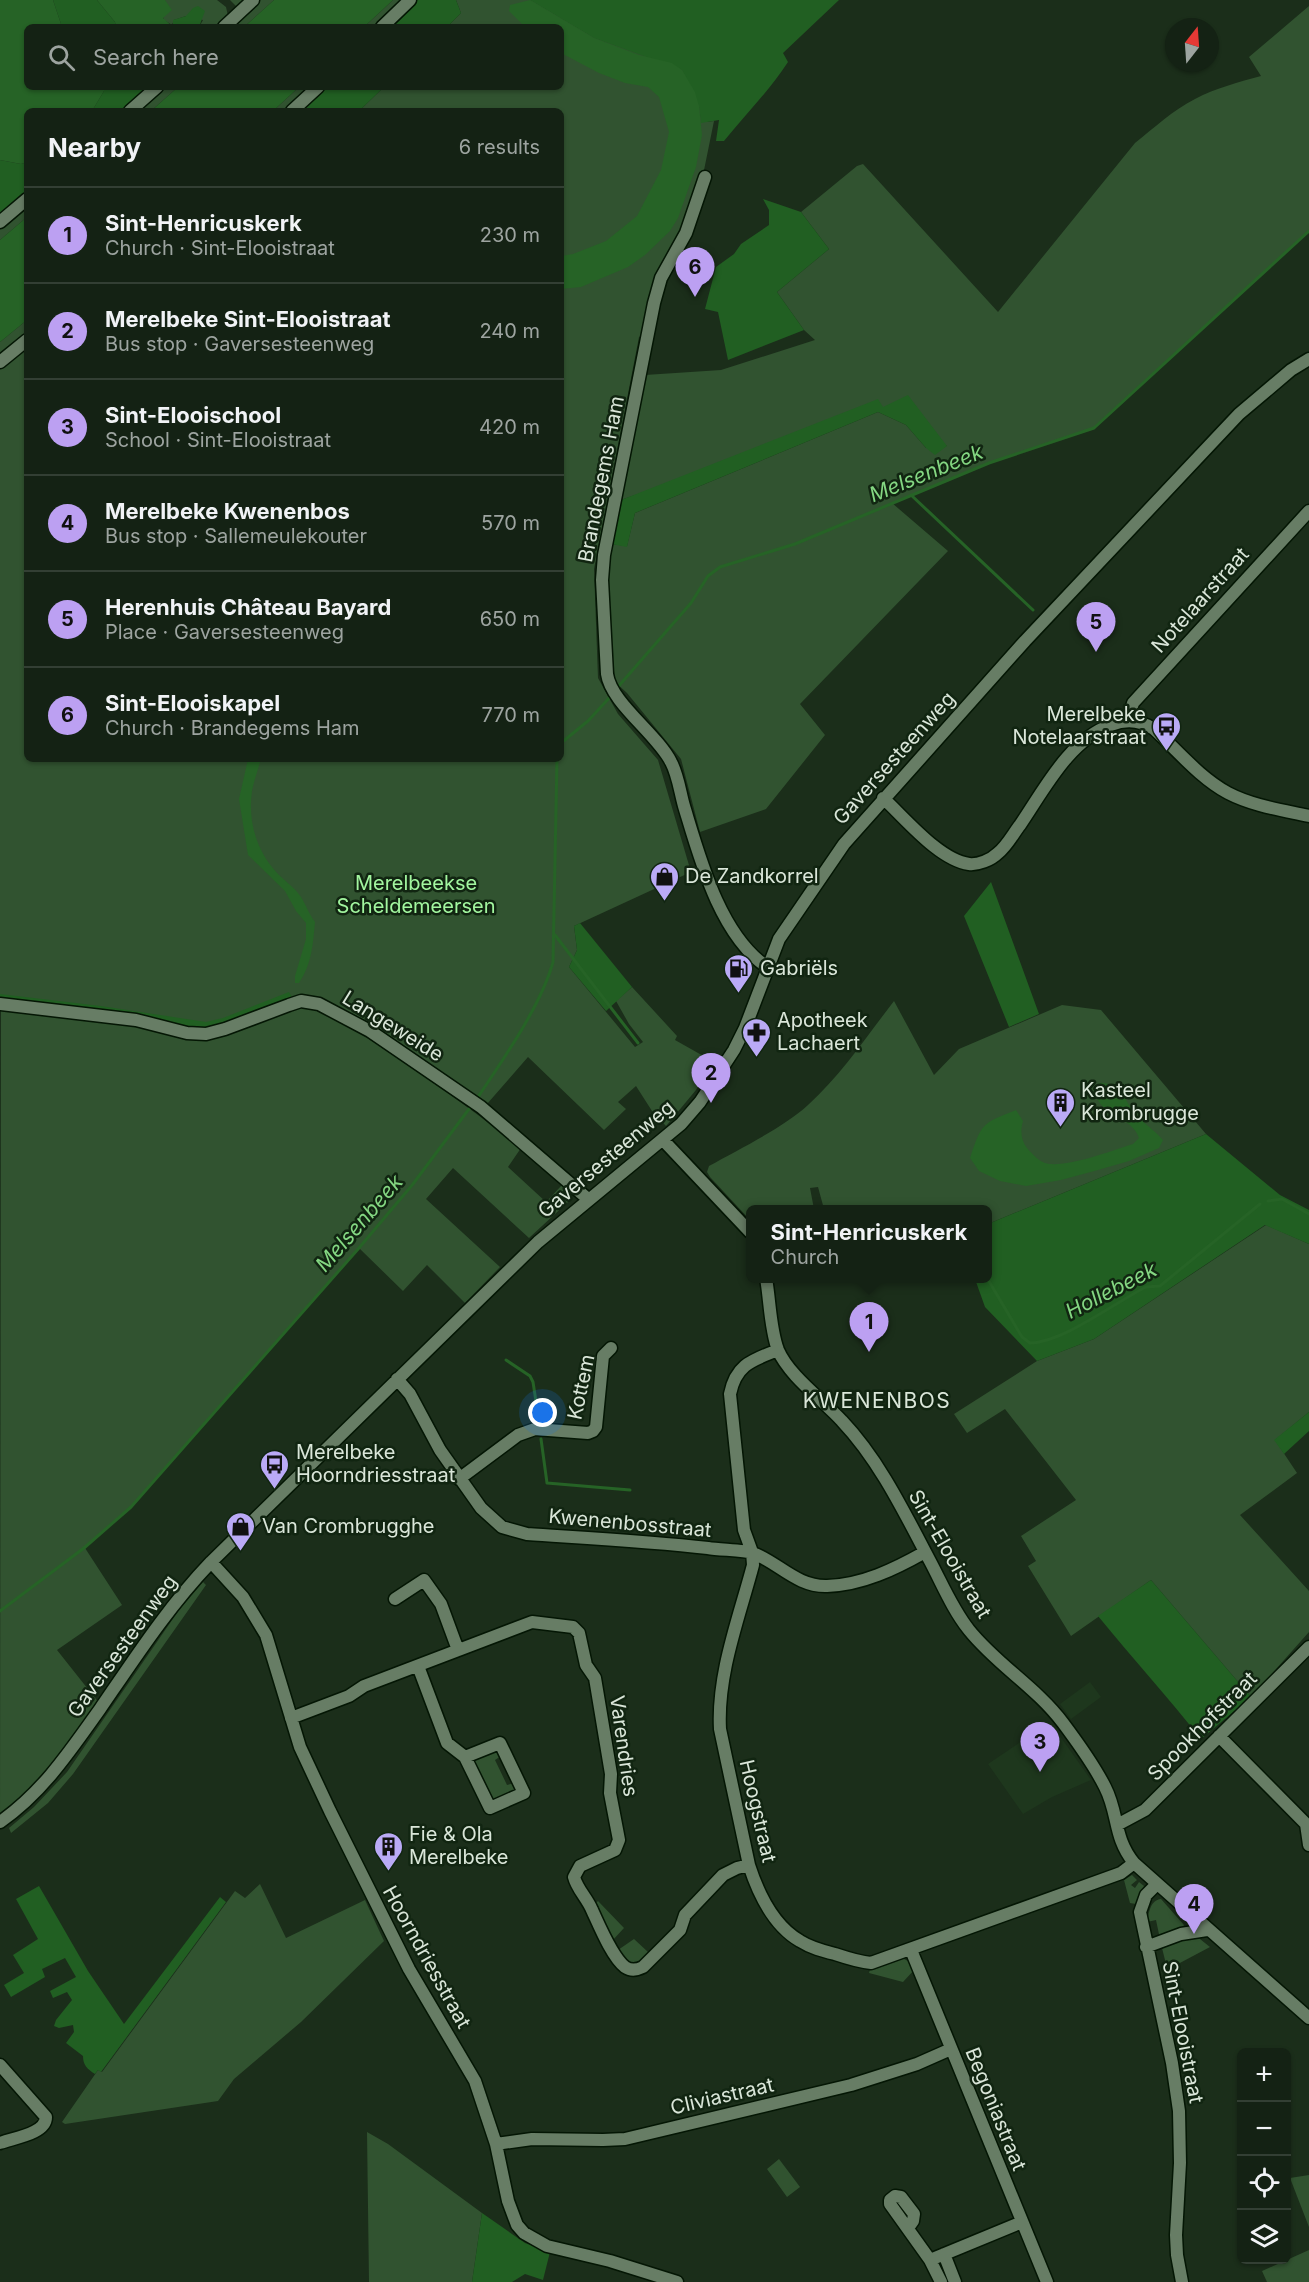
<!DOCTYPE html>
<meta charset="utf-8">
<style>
:root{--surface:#142214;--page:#212f22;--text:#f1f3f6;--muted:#9da4a0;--line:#333f34;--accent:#bca0f2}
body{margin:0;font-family:Inter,sans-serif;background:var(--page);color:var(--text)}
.controls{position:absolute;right:18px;bottom:18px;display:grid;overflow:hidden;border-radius:9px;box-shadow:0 2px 4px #0004}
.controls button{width:54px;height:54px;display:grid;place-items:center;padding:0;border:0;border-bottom:2px solid var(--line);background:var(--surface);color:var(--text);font:30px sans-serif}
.compass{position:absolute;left:1165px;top:18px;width:54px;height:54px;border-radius:50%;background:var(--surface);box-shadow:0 2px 4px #0004;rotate:17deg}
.you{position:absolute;left:543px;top:1413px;width:21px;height:21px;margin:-15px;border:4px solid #fff;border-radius:50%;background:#1a73e8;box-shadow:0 0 0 9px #1a73e833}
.badge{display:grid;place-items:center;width:39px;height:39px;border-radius:50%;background:var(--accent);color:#111;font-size:20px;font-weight:700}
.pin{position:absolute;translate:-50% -50px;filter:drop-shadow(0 2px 3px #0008)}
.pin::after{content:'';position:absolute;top:32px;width:21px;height:18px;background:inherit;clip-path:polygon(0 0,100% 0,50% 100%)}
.popup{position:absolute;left:746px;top:1205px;width:246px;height:78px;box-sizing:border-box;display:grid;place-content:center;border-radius:9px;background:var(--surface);filter:drop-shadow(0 2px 4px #0005);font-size:20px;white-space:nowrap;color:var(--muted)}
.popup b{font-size:22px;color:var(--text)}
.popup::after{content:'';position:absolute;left:50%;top:100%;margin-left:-12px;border:12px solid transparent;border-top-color:var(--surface)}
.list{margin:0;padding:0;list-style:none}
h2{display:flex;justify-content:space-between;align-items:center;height:78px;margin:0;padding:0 24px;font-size:26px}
h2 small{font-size:20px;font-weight:400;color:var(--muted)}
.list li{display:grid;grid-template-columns:39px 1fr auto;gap:18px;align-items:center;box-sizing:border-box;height:96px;padding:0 24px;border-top:2px solid var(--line)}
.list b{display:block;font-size:22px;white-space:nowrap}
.list p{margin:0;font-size:20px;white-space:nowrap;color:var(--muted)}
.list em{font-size:20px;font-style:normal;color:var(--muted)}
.icon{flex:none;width:33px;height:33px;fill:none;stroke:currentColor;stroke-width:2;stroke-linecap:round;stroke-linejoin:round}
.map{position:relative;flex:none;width:1309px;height:2282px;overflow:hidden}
.search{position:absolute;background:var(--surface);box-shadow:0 2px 4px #0004;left:24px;top:24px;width:540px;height:66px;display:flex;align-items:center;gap:15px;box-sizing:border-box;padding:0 21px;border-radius:9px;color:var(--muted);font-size:22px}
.panel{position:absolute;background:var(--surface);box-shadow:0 2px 4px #0004;left:24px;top:108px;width:540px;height:654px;border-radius:9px}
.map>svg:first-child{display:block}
.built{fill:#1e371d}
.green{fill:#315330}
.forest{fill:#215f22}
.water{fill:#266326}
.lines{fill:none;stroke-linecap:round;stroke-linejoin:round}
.stream{stroke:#266326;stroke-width:3}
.minor-casing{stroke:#041604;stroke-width:15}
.minor{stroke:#677d65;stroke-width:12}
.labels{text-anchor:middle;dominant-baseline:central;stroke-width:5;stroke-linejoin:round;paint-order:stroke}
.street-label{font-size:20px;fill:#dae6d9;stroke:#112511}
.poi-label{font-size:20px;fill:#dae6d9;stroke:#112511;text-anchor:start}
.park-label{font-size:20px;fill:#a2f69f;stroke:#112511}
.water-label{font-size:21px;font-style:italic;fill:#84d782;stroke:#112511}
.neighbourhood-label{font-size:21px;letter-spacing:1.5px;fill:#dae6d9;stroke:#112511}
</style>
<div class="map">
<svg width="1309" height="2282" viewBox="0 0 1309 2282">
<rect width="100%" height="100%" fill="#1b2e1a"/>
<path class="built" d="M1090,1682L1101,1697L1071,1719L1060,1704Z
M1047,1724L1055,1729L1091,1780L1052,1797L1023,1814L988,1764Z"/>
<path class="green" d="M165,0H217L226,7L228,16L237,7L230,0H274L244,27H199L203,20L186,16L174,20L172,25L164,20L163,17L166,13Z
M393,0H416L387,27H364Z
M456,0H539L678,65L690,77L706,122L714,121L702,180L644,335L639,337L594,569L598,678L618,714L658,760L691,872L574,926L577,950L569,967L635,1047L643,1042L629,1024L616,1001L632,987L677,1036L675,1040L714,1062L696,1090L666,1126L652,1111L636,1086L618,1102L626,1109L604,1130L528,1057L487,1104L371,1026L330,1002L315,998L222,1027L0,1000V342L27,320V759H561V111H359L384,87H561V27H447L461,13Z
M1309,6V231L1094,428L989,463L892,503L948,551L800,704L825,735L766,809L700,832L681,759L627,693L615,682L607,594L611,544L627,546L635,513L878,412L906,425L926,448L947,446L883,407L621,500L645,375L721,370L815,340L804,330L777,292L829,249L801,212L857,166L863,164L998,312L1135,143C1154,128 1173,110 1195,99C1216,88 1239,82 1261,76L1249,57Z
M148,87H178L151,111H121Z
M299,87H324L299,111H273Z
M27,192V217L0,240V214Z
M894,1001L934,1075L959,1049L1062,1005L1101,1010L1206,1134L988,1224V1210L824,1209L818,1187L810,1188L814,1209L750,1210V1220L710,1177L707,1172L709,1166C739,1149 783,1128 808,1105C841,1075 867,1036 894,1001Z
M303,1006C340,1018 371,1040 403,1062C443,1089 482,1117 521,1148L508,1167L546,1202L562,1185L570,1193L568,1202L529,1238L453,1168L426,1199L500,1267L465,1303L427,1265L403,1291L359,1248L131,1507L85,1548L122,1605L57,1650L99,1703L40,1778L0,1816L1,1008L141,1026L181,1037Z
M1266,1225L1309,1244V1412L1275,1440L1297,1473L1240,1515L1309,1591V1632L1251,1697L1151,1580L1071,1636L1028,1566L1036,1561L1021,1536L1076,1500L1005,1409L967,1433L954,1414L1037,1361L1094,1339Z
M203,1582L206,1585L73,1774L48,1803L11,1833L9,1828L34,1807L67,1772L179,1610Z
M496,1751L501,1756L495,1760L507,1785L514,1783V1791L494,1801L491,1799L473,1762L475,1759Z
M1132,1875L1137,1880L1131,1885L1135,1888L1139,1882L1144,1886L1136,1904L1130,1903L1124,1880Z
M260,1884L286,1938L365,1900L384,1941L301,2022L234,2079L218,2101L65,2124L62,2122L98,2070L102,2072L235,1891L245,1898Z
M1161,1899L1184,1925L1181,1930L1160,1939L1156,1920L1147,1922C1149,1913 1150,1900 1161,1899Z
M598,1901L624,1928L612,1941L596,1903Z
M1195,1935L1210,1947L1161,1973L1167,1968L1162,1948Z
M634,1939L648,1952L640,1964L626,1963L618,1950Z
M902,1958L910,1962L914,1970L903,1982L869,1973L871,1966Z
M367,2132L388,2144L482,2213L472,2282H369Z
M779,2159L800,2187L787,2197L767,2169Z
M1309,2175V2227L1290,2178Z
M1309,2250V2282H1267L1262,2271Z"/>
<path class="forest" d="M53,0H97L115,22L116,27H62Z
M416,0H456L461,13L447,27H387Z
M530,0H839L783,53L788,62C769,91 745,115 724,141H716L719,120L701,123L699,106L682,70L594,38Z
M198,6L205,11L199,27H173V20L186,16L193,8Z
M104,87H148L121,111H92L104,91Z
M324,87H384L359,111H299Z
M0,160L21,164L27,162V192L0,214Z
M763,199L801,212L829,249L777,292L804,330L728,360L718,312L705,309L716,267L734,254L741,244L769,225V210Z
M908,395L947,446L935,455L926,448L906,425L878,412L635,513L627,547L611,544L621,500L878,399L883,407Z
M991,882L1039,1014L1009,1027L964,916Z
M580,923L632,987L606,1011L569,967L577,950L574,926Z
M289,992L293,999L207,1030L0,1000V994L101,1006L206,1022L223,1018Z
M1206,1134L1280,1195L1309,1210V1244L1265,1225L1094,1339L1037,1361L985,1307L975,1279L988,1278V1224Z
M1309,1412V1431L1284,1454L1274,1440Z
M1151,1580L1251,1697L1201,1739C1168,1697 1132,1658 1098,1616Z
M39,1886L88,1971L124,2024L220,1897L226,1902L101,2072L98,2070L95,2074C87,2069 83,2065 83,2056L66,2043L74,2032L73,2025L59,2028L54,2026L56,2020L72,2000L67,1992L53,1998L50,1991L76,1977L65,1958L42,1969L45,1977L11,1997L4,1985L24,1973L13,1955L38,1939L16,1899Z
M482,2213L525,2243L550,2252L543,2280L525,2274L512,2282H472Z"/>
<path class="water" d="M0,0H53L62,27H27V87H104V91L92,111H27V162L21,164L0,160Z
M97,0H165L172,10L163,18L173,27H116L115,22Z
M274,0H393L364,27H244Z
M530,0L594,38L639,55L672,63L682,70L695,92L699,106L702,135L696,167L678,218L670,231L645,255L628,267L581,287L561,289V256L573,254L606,241L637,216L661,170L669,132L659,97L648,87L625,83L599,73L561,53V27H525L509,11L510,5Z
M178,87H299L273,111H151Z
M27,217V320L0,342V240Z
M248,759H261C258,770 254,780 252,791C248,818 255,846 272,867C280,878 293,885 301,897C306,905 309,914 315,922C313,943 312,964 299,983H295V976L306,939V923L296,911L285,891L248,855L239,799Z
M1099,1083C1124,1082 1125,1106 1141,1120C1149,1127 1156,1132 1163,1140L1159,1148L1129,1161L1098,1170L1061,1180L1026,1186L1000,1181L979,1171L970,1158C982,1122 982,1124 1016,1110L1023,1121C1020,1131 1021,1140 1027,1148C1032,1154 1039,1161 1045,1163C1064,1169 1114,1150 1133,1144L1139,1138C1131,1113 1085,1113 1099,1083Z"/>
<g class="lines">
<path class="stream" d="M911,495L1033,610
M617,688L691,603L708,576L720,567L795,544L989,463L1094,428L1309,231
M561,743L588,721L611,696
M555,935L638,1043
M476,1100C502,1061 541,1006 553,962L557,759
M1268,1201L1282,1199L1309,1214
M987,1278L1022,1337L1030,1343C1064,1342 1114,1303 1146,1287L1160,1286L1260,1204
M506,1360L530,1376L533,1382L539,1421
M541,1439L547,1483L630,1490
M0,1611L84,1548L131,1507L359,1248L413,1184L472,1105"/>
<defs>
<path id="minor" d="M224,27L253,0
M382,27L410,0
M130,111L157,87
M292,111L318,87
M705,177L686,233L661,278L654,303L604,555L602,580L607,674C611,703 657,734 671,762C678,775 680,792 684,806C700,859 720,935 767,967
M0,222L27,199
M0,362L27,340
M1128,721L1133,703L1309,511
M883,798C905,818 939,860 969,864C978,865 991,860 998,853C1007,846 1013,834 1020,825C1044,790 1069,740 1111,725C1126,719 1140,720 1154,729C1177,750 1200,778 1228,793C1253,806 1282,810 1309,816
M0,1004L136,1020L187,1033L206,1034L225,1029L289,1005L301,1001L319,1004L370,1031L481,1107L588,1199
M663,1140L750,1232
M766,1278C770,1301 770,1329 778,1350C789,1376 823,1400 842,1421C880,1461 905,1514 931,1563C943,1586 953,1610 969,1630C997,1665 1036,1687 1063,1723C1078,1743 1094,1765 1105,1787C1119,1814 1113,1837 1134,1863L1309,2018
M778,1350C753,1360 736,1364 730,1394L744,1530L752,1552L753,1565C739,1618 717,1674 720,1729L749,1865C758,1893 774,1926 800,1941C811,1948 823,1951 835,1954C847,1958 859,1962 871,1963L1121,1873L1134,1863
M397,1379L410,1394L440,1450L481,1508L502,1527L527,1534C587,1538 648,1541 708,1548C719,1550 744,1550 753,1553C779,1563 797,1587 827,1586C862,1585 895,1569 925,1552
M459,1479L518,1435L535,1429L588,1433L593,1431L596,1427L603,1356L611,1348
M211,1562L243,1597L266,1635L300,1747L330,1811L409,1969L475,2081L496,2144L508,2201L517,2225L524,2233L547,2246L610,2261L677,2282
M395,1599L424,1580L441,1604L458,1650
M418,1666L447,1743L465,1757L490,1808L524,1793L500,1743L465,1757
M291,1718L349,1696L364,1686L532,1622L573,1627L579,1633L586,1665L595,1678L611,1774L610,1793L619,1840L615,1850L580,1866L574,1877C577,1889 587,1898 592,1910C599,1925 612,1957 625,1967C631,1971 637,1970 643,1967L680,1930L685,1915L723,1875L737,1868L749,1865
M1219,1736L1309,1827
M0,1822C43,1792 70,1751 100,1709C135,1658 168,1607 211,1562L538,1242L681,1124L700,1102L734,1050L745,1028L779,939L844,844L1025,641L1239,414L1291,370L1309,359
M1306,1824L1309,1845
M1117,1825L1145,1810L1309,1647
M1157,1884L1146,1895L1140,1912L1172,2063L1179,2111L1180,2163L1176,2235L1177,2255L1182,2282
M1146,1947L1181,1934L1207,1930
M911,1950L1047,2282
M0,2065L46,2117C46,2134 13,2138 0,2143
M496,2144L532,2139L603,2140L625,2139L851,2085L917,2064L951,2049
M908,2228L913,2221L914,2214L901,2197L895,2196L890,2200V2204L930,2260L941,2282
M944,2254L955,2282
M930,2260L1022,2222"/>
</defs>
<use href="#minor" class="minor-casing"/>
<use href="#minor" class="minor"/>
</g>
<defs>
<symbol id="bus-pin" viewBox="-11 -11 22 30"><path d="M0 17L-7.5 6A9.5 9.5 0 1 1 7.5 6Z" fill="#baaaf6" stroke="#112511"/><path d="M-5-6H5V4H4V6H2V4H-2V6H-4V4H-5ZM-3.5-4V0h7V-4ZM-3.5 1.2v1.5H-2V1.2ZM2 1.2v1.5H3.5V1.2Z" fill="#111"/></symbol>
<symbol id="shop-pin" viewBox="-11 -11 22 30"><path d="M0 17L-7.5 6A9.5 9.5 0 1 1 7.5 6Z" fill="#baaaf6" stroke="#112511"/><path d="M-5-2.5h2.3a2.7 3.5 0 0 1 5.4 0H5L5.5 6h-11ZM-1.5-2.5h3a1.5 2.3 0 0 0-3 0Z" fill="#111"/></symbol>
<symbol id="fuel-pin" viewBox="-11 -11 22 30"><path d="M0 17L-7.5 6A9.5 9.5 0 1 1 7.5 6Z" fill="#baaaf6" stroke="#112511"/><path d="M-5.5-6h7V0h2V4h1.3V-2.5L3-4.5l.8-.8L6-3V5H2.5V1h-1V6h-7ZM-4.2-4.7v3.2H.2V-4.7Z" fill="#111"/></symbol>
<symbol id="pharmacy-pin" viewBox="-11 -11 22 30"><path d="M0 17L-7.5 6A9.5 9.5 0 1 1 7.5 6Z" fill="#baaaf6" stroke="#112511"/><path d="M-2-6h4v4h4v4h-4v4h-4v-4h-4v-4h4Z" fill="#111"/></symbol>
<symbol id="building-pin" viewBox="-11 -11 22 30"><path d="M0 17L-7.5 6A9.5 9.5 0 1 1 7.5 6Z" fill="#baaaf6" stroke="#112511"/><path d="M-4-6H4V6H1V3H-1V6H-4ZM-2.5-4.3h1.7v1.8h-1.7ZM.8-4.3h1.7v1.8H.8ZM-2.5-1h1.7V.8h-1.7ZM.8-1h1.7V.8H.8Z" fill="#111"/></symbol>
</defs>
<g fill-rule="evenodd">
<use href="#bus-pin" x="1150" y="710" width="33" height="45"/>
<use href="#shop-pin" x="648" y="860" width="33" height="45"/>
<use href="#fuel-pin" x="722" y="952" width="33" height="45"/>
<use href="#pharmacy-pin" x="740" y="1016" width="33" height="45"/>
<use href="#building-pin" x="1044" y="1086" width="33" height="45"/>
<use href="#bus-pin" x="258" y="1448" width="33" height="45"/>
<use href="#shop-pin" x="224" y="1510" width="33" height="45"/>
<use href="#building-pin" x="372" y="1830" width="33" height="45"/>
</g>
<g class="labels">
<g class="street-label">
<text transform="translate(601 479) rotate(-79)">Brandegems Ham</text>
<text transform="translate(1200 600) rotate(-48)">Notelaarstraat</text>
<text transform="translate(894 758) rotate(-48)">Gaversesteenweg</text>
<text transform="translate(393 1026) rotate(32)">Langeweide</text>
<text transform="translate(606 1159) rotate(-40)">Gaversesteenweg</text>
<text transform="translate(581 1387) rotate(-78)">Kottem</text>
<text transform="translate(630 1523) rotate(5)">Kwenenbosstraat</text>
<text transform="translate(950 1554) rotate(60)">Sint-Elooistraat</text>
<text transform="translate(122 1646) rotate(-54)">Gaversesteenweg</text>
<text transform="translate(1202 1726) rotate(-45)">Spookhofstraat</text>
<text transform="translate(624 1746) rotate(82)">Varendries</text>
<text transform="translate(758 1811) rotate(77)">Hoogstraat</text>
<text transform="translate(427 1957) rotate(61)">Hoorndriesstraat</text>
<text transform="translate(1183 2032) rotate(79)">Sint-Elooistraat</text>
<text transform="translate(722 2096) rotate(-13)">Cliviastraat</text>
<text transform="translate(996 2109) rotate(68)">Begoniastraat</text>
</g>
<g class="poi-label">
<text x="1146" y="714" text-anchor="end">Merelbeke<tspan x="1146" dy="23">Notelaarstraat</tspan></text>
<text x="685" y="876">De Zandkorrel</text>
<text x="760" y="968">Gabriëls</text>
<text x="777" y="1020">Apotheek<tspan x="777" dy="23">Lachaert</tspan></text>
<text x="1081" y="1090">Kasteel<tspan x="1081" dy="23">Krombrugge</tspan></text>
<text x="296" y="1452">Merelbeke<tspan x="296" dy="23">Hoorndriesstraat</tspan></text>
<text x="262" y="1526">Van Crombrugghe</text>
<text x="409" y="1834">Fie &amp; Ola<tspan x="409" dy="23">Merelbeke</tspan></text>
</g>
<g class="park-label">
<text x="416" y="883">Merelbeekse<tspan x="416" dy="23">Scheldemeersen</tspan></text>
</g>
<g class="water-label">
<text transform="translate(926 473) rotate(-22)">Melsenbeek</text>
<text transform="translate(359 1223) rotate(-49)">Melsenbeek</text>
<text transform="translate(1111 1290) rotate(-27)">Hollebeek</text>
</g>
<g class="neighbourhood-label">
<text x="877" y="1400">KWENENBOS</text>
</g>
</g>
</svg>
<div class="controls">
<button>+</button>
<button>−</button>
<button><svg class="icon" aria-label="locate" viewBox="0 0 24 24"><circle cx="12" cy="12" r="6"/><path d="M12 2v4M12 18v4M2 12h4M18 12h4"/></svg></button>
<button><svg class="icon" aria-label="layers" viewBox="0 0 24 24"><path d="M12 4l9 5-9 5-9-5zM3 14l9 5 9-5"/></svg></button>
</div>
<svg class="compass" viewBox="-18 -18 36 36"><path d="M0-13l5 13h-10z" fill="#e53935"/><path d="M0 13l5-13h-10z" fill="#9da4a0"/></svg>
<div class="you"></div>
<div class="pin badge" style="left:869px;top:1352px">1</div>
<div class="popup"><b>Sint-Henricuskerk</b>Church</div>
<div class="pin badge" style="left:711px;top:1103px">2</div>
<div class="pin badge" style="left:1040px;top:1772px">3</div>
<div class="pin badge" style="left:1194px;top:1934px">4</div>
<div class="pin badge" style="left:1096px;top:652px">5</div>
<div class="pin badge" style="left:695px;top:297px">6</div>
<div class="search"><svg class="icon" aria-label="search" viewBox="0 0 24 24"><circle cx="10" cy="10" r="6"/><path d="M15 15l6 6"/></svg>Search here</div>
<section class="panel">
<h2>Nearby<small>6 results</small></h2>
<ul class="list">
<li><span class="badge">1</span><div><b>Sint-Henricuskerk</b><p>Church · Sint-Elooistraat</p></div><em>230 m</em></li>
<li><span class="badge">2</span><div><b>Merelbeke Sint-Elooistraat</b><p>Bus stop · Gaversesteenweg</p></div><em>240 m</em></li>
<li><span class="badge">3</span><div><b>Sint-Elooischool</b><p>School · Sint-Elooistraat</p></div><em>420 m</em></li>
<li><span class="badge">4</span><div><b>Merelbeke Kwenenbos</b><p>Bus stop · Sallemeulekouter</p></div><em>570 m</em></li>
<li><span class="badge">5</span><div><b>Herenhuis Château Bayard</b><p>Place · Gaversesteenweg</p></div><em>650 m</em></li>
<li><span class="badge">6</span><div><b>Sint-Elooiskapel</b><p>Church · Brandegems Ham</p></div><em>770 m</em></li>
</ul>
</section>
</div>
